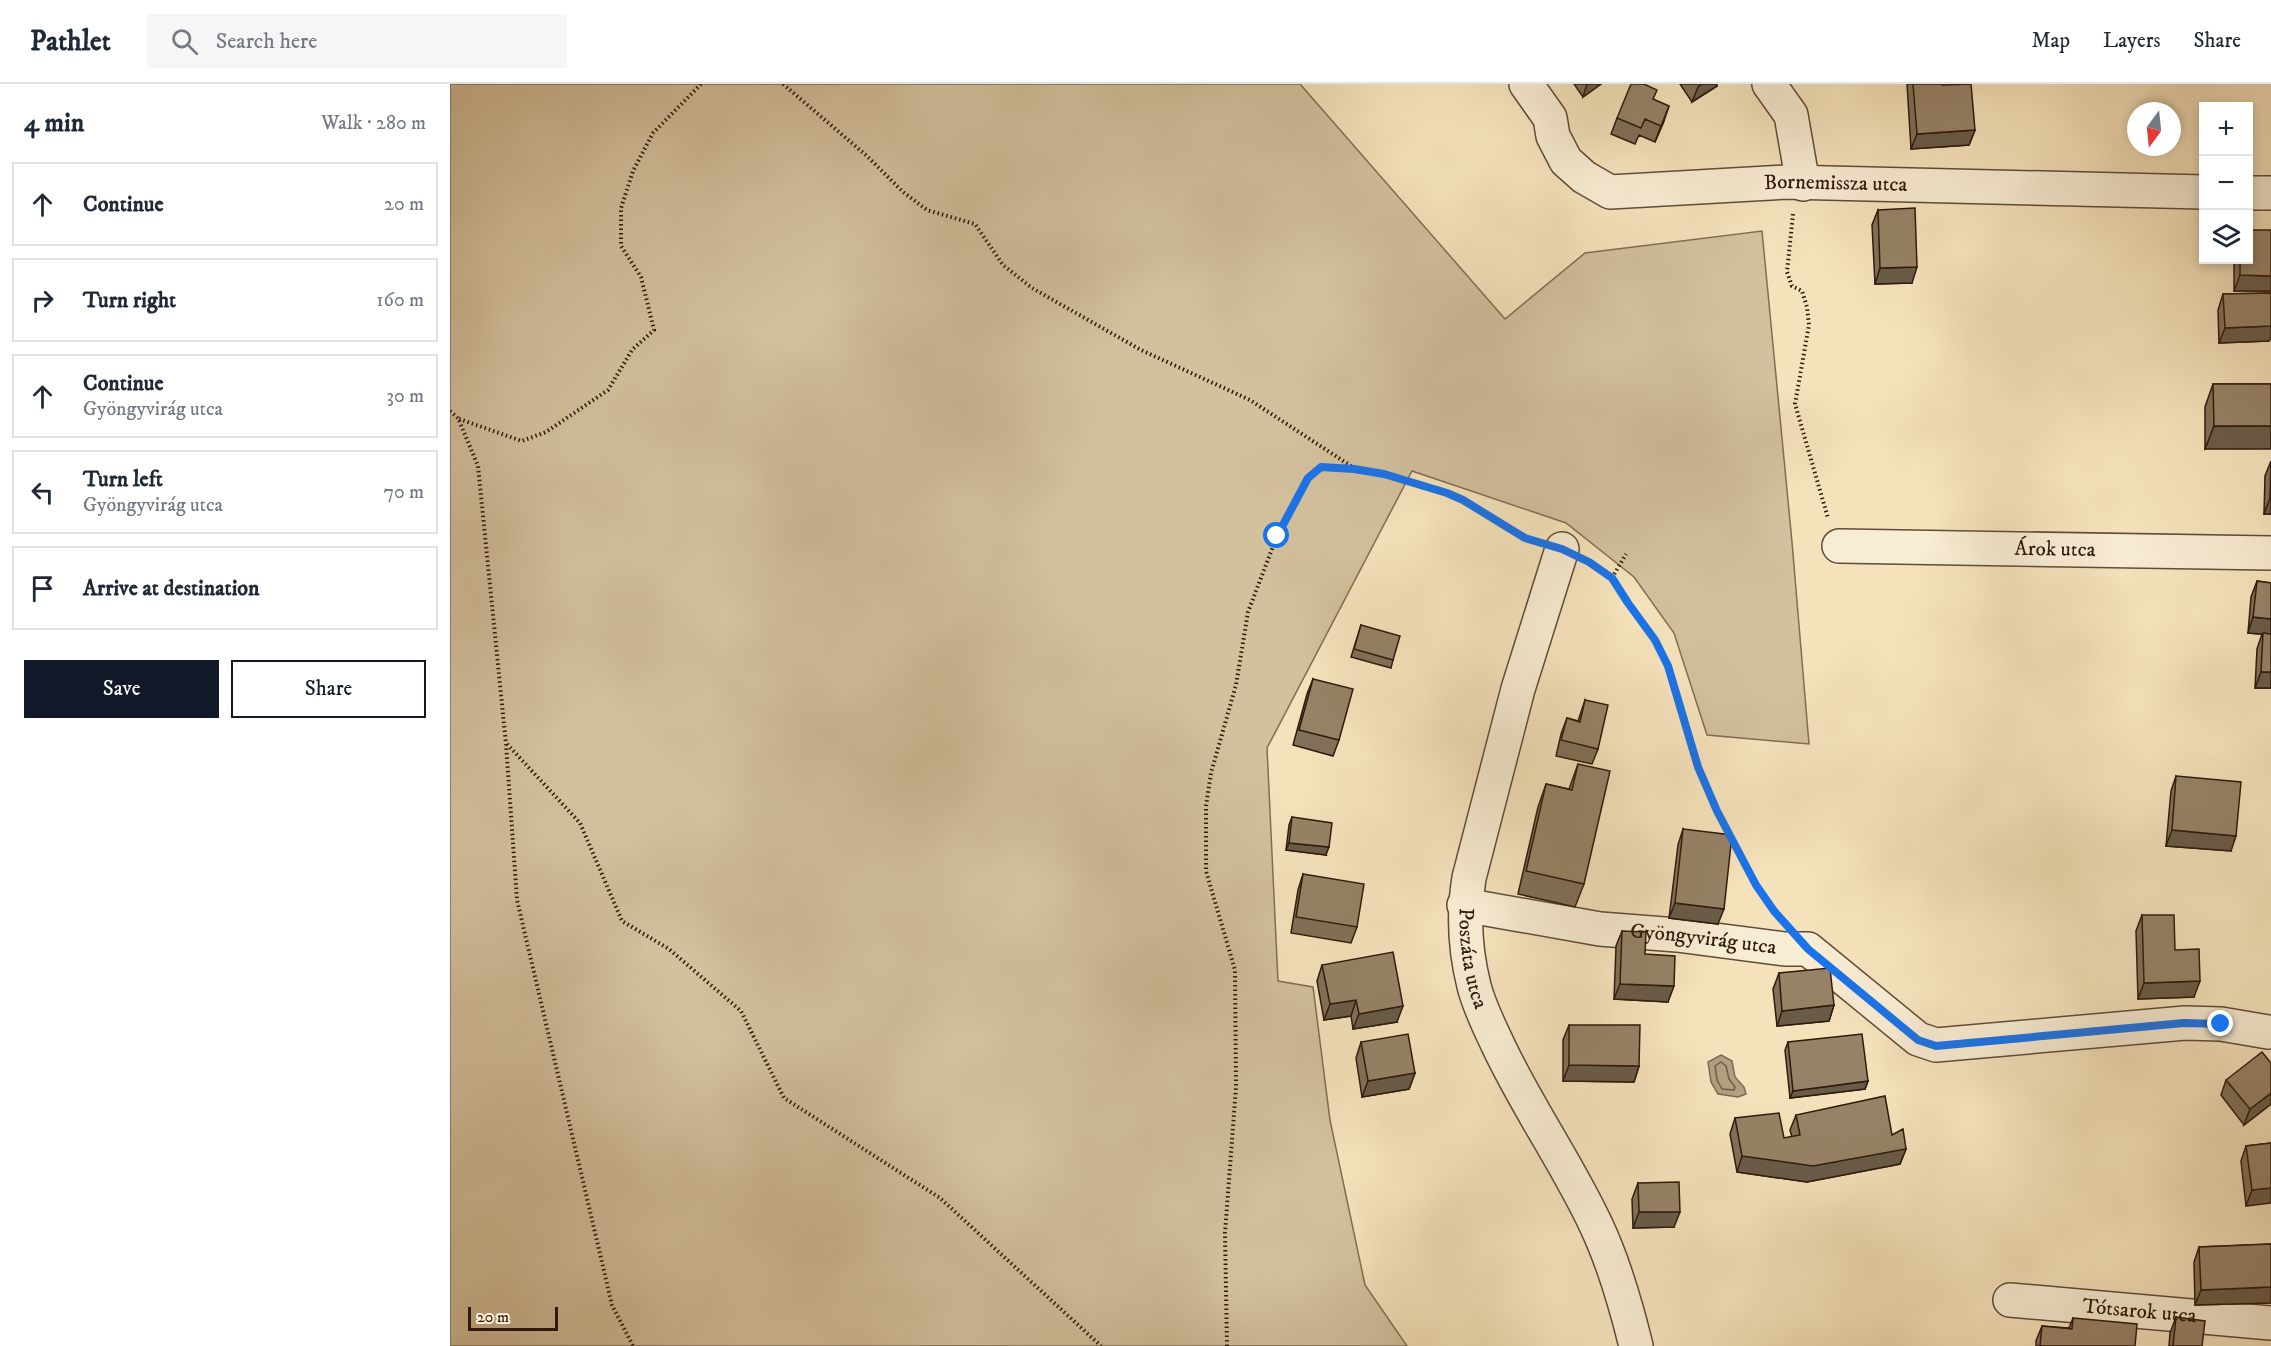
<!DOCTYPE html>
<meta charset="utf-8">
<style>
:root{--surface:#fff;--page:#f6f6f7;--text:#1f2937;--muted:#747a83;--line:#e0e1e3;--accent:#111827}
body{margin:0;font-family:"IM FELL DW Pica",serif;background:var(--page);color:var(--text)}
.controls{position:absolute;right:18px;top:18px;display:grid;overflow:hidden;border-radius:0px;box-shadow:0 3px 9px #0003}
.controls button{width:54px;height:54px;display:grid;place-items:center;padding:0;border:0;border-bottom:2px solid var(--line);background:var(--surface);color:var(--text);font:30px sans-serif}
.compass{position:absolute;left:1677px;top:18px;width:54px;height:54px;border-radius:50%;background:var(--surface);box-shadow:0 3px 9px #0003;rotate:195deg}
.scale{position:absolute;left:18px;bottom:15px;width:90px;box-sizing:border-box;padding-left:6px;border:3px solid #2f1a0c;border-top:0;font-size:16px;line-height:21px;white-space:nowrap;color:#2f1a0c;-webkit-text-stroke:4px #f8ecd3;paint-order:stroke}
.stop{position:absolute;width:18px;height:18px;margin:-14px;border:4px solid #1a73e8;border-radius:50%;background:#fff}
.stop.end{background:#1a73e8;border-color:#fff;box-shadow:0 2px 6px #0008}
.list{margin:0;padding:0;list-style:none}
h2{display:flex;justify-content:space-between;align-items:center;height:78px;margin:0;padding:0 24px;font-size:26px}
h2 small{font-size:20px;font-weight:400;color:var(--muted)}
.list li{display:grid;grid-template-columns:39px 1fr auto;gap:18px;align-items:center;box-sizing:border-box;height:84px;margin:0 12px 12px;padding:0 12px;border:2px solid var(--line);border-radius:0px}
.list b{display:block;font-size:22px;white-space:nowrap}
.list p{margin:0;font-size:20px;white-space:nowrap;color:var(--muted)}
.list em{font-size:20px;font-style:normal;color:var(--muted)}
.actions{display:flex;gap:12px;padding:18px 24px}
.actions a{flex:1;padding:14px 0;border:2px solid var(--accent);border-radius:0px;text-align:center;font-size:21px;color:var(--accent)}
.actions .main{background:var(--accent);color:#fff}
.icon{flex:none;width:33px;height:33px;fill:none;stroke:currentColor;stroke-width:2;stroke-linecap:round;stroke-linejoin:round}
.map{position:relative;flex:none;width:1821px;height:1262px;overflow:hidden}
header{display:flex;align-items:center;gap:36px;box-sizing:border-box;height:84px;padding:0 30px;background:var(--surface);border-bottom:2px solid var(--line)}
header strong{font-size:28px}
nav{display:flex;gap:33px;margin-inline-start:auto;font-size:21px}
.search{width:420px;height:54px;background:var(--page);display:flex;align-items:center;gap:15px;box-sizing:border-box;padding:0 21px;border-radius:0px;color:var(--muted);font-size:22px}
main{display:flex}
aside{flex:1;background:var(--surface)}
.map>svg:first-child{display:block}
.green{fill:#d3c09d;stroke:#816d54;stroke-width:1.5}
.water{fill:#b29e80;stroke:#7e6952;stroke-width:1.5}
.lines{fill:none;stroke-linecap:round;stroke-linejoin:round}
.shore{stroke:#705c46;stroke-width:1.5}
.minor-casing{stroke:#604c38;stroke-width:36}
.path{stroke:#2f1a0c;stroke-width:4;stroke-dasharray:1.5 3;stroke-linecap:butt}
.minor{stroke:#f8ecd3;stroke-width:33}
.wall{fill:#817059;stroke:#2f1a0c;stroke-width:1.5}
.shaded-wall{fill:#695b48;stroke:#2f1a0c;stroke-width:1.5}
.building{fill:#968267;stroke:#2f1a0c;stroke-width:1.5}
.route{stroke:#1a73e8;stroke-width:8}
.labels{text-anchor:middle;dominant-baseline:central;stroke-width:4.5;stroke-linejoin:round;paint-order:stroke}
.street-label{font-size:21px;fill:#2f1a0c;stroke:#f8ecd3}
</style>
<header>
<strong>Pathlet</strong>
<div class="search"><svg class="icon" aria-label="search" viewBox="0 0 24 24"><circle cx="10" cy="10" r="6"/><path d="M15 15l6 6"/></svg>Search here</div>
<nav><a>Map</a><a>Layers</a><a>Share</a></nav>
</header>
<main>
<aside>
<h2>4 min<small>Walk · 280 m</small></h2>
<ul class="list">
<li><svg class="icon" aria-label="ahead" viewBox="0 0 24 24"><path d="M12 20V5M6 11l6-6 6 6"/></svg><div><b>Continue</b></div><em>20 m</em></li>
<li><svg class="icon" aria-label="right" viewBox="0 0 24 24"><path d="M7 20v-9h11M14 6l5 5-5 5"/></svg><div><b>Turn right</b></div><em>160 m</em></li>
<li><svg class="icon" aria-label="ahead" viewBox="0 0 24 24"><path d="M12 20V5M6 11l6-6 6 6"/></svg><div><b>Continue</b><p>Gyöngyvirág utca</p></div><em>30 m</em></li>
<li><svg class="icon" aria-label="left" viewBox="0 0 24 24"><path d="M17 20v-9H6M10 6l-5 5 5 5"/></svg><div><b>Turn left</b><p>Gyöngyvirág utca</p></div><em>70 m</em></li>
<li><svg class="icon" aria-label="arrive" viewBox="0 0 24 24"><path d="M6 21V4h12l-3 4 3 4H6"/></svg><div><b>Arrive at destination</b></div></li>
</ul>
<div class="actions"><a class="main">Save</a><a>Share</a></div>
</aside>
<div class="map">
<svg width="1821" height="1262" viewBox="0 0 1821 1262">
<rect width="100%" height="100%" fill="#f5e2bb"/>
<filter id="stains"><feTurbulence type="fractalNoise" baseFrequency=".00333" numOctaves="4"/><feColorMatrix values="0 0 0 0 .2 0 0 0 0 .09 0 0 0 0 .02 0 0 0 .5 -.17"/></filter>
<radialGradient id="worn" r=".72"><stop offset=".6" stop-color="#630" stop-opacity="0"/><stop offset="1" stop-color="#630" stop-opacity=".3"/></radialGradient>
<path class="green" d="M0,0H850L1055,235L1135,169L1312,147L1342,458L1359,660L1257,651L1224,549L1184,493L1116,439L962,387L817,664L828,897L863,903L880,1036L915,1201L957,1262H0Z"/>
<path class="water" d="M1271,971L1282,977L1285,993L1294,1003L1296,1010L1288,1013L1268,1010L1261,998L1258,978Z"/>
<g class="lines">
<path class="shore" d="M1271,978L1276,982L1279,995L1285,1003L1284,1006L1272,1005L1267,996L1265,982Z"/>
<defs>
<g id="minor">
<path id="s1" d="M1076,0L1100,34L1103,52L1116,77L1134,93L1160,108L1337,98L1754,108"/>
<path d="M1319,0L1341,31L1353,100"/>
<path d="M1798,109H1821"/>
<path id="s2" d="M1389,462L1821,469"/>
<path id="s3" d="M1112,465L1068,605L1019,794C1013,830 1015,866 1024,902C1029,922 1039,942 1048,961C1077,1023 1117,1079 1146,1141C1164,1179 1176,1221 1186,1262"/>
<path id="s4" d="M1014,821L1150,845L1227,851L1335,865H1358L1468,955L1486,961L1735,939L1771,940L1818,948"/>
<path id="s5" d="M1560,1216L1821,1239"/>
</g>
</defs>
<use href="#minor" class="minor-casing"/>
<path class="path" d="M333,0L417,72L453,108L477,126L525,140L553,181L582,204L691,266L800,316L904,384
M1343,130L1337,188L1342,202L1352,207L1357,223L1359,241L1345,320L1378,434
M0,327L8,334L28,382L56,660L67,816L162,1221L183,1262
M9,335L72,357L96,348L158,306L182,266L204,246L191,193L171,162V124L183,87L203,49L251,0
M1139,478L1162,494L1178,519L1205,556L1218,582L1248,683L1267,727L1306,801L1328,831
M1162,494L1176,470
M57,660L130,739L172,837L219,865L291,927L334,1014L490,1114L651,1262
M777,1262L775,1149L786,1003L785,886L756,787V722L761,689L786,601L798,528L827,452L858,394L871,383L905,385L934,390L997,409L1013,416L1082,456"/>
<use href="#minor" class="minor"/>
</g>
<path class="wall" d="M1124,0H1151L1133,13Z
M1230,0H1267V2L1242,18Z
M1457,0H1492L1525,46L1519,61L1461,65Z
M1204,15L1214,37L1205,58L1189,51L1185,60L1161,50L1167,34Z
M1428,126L1462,199L1425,200L1422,141Z
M1821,146V207H1784V176H1798Z
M1821,209V253L1819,257L1769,259L1768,226L1773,210Z
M1763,300H1821L1755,365V323Z
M1821,377V430H1814L1815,392Z
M1807,497L1821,499V604H1805L1807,565L1812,550L1798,549L1801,513Z
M911,541L943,576L941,584L901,573Z
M863,595L889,656L883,672L843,661L857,610Z
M1135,616L1148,665L1142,680L1106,672L1111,650L1117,634L1128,637Z
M1128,680L1134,800L1125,823L1068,810L1088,723L1096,700L1119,705Z
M1726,692L1781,767L1716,762L1721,707Z
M842,733L876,771L836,766L839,741Z
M1233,745L1268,840L1219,834L1228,761Z
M853,790L907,843L901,859L841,849L848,806Z
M1692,831L1725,866L1744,913L1688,915L1686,847Z
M1172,847L1195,870L1218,918L1164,915L1166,862Z
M872,881L947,938L903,945L901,932L874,936L867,897Z
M1329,889L1384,921L1379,937L1327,942L1323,905Z
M1119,941L1189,982L1184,998L1113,997V956Z
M911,958L965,989L959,1005L912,1013L906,974Z
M1338,958L1418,997L1415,1005L1340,1014L1335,966Z
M1821,979V1020L1794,1041L1771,1011L1776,996Z
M1346,1031L1442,1051L1456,1065L1450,1080L1357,1098L1287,1088L1280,1050L1285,1034L1334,1054L1342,1053L1340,1046Z
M1821,1059L1796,1122L1791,1077L1796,1062Z
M1188,1099L1224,1143L1183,1144L1182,1115Z
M1821,1160V1219L1745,1221L1744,1178L1749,1163Z
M1726,1233L1752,1262H1719L1720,1249Z
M1623,1234L1685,1262H1586V1257L1592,1242L1619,1244Z"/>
<path class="shaded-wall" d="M1137,0H1151L1133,13Z
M1252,0H1267V2L1242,18L1248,3Z
M1219,22L1214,37L1205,58L1211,42Z
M1525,46L1519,61L1461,65L1467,50Z
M1467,183L1462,199L1425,200L1430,184Z
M1790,191L1821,192V207H1784Z
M1821,242V253L1819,257L1769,259L1775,244Z
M1764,342H1821V365H1755Z
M1820,414H1821V430H1814Z
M1803,533L1821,535V551L1798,549Z
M1811,588H1821V604H1805Z
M1722,746L1786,752L1781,767L1716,762Z
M839,759L879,763L876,771L836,766Z
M1225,819L1274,825L1268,840L1219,834Z
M1750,897L1744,913L1688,915L1694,899Z
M1170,900L1224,902L1218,918L1164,915Z
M906,916L901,932L874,936L880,920Z
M1384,921L1379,937L1327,942L1332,927Z
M953,922L947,938L903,945L909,930Z
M1119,981L1189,982L1184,998L1113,997Z
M965,989L959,1005L912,1013L918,997Z
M1418,997L1415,1005L1340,1014L1343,1007Z
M1821,1009V1020L1794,1041L1800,1025Z
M1456,1065L1450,1080L1357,1098L1287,1088L1292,1072Z
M1821,1104V1119L1796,1122L1802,1106Z
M1189,1128H1230L1224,1143L1183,1144Z
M1821,1203V1219L1745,1221L1751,1206Z"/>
<path class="building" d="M1181,0H1194L1207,6L1203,15L1219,22L1211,42L1195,35L1191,44L1167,34Z
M1463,0H1492V1L1521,0L1525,46L1467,50Z
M1465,124L1467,183L1430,184L1428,126Z
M1798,146H1821V192L1790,191V176H1798Z
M1821,209V242L1775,244L1773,210Z
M1763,300H1821V342H1764Z
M1821,377V414H1820Z
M1807,497L1821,499V535L1803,533Z
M911,541L950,552L943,576L904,565Z
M1813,549L1821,550V588H1811Z
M863,595L903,605L889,656L849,646Z
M1135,616L1158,621L1148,665L1111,656L1117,634L1130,638Z
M1128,680L1160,687L1134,800L1076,787L1096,700L1122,706Z
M1726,692L1791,698L1786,752L1722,746Z
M842,733L882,739L879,763L839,759Z
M1233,745L1282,751L1274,825L1225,819Z
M853,790L914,800L907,843L846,833Z
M1692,831H1724L1725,866L1749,865L1750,897L1694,899Z
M1172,847L1196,848L1195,870L1225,872L1224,902L1170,900Z
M943,868L953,922L909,930L906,916L880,920L872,881Z
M1380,884L1384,921L1332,927L1329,889Z
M1119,941H1190L1189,982L1119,981Z
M958,950L965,989L918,997L911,958Z
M1412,950L1418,997L1343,1007L1338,958Z
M1812,968L1821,979V1009L1800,1025L1776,996Z
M1435,1012L1442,1051L1453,1045L1456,1065L1363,1082L1292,1072L1285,1034L1329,1029L1334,1054L1350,1051L1346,1031Z
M1821,1059V1104L1802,1106L1796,1062Z
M1229,1098L1230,1128H1189L1188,1099Z
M1821,1160V1203L1751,1206L1749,1163Z
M1726,1233L1755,1237L1752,1262H1723Z
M1623,1234L1687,1240L1685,1262H1590L1592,1242L1622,1245Z"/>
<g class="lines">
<path class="route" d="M827,452L858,394L871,383L904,385L934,390L997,409L1013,416L1075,454L1112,465L1139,478L1162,494L1178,519L1205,556L1218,582L1248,683L1267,727L1306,801L1324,827L1358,865L1468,956L1486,962L1734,939L1771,940"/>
</g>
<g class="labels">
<g class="street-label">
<text stroke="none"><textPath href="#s1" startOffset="368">Bornemissza utca</textPath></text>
<text stroke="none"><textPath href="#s2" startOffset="216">Árok utca</textPath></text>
<text stroke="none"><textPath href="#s4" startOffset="242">Gyöngyvirág utca</textPath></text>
<text stroke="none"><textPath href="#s3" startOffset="423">Poszáta utca</textPath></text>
<text stroke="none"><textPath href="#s5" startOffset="130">Tótsarok utca</textPath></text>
</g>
</g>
<rect width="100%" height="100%" filter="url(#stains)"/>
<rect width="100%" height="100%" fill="url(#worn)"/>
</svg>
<div class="controls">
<button>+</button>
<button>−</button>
<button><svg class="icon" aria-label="layers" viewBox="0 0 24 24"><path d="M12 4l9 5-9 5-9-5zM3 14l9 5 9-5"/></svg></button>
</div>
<svg class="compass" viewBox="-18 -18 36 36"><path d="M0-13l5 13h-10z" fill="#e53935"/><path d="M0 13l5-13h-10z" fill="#747a83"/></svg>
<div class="scale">20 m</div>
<div class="stop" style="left:827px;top:452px"></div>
<div class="stop end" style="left:1771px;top:940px"></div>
</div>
</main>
